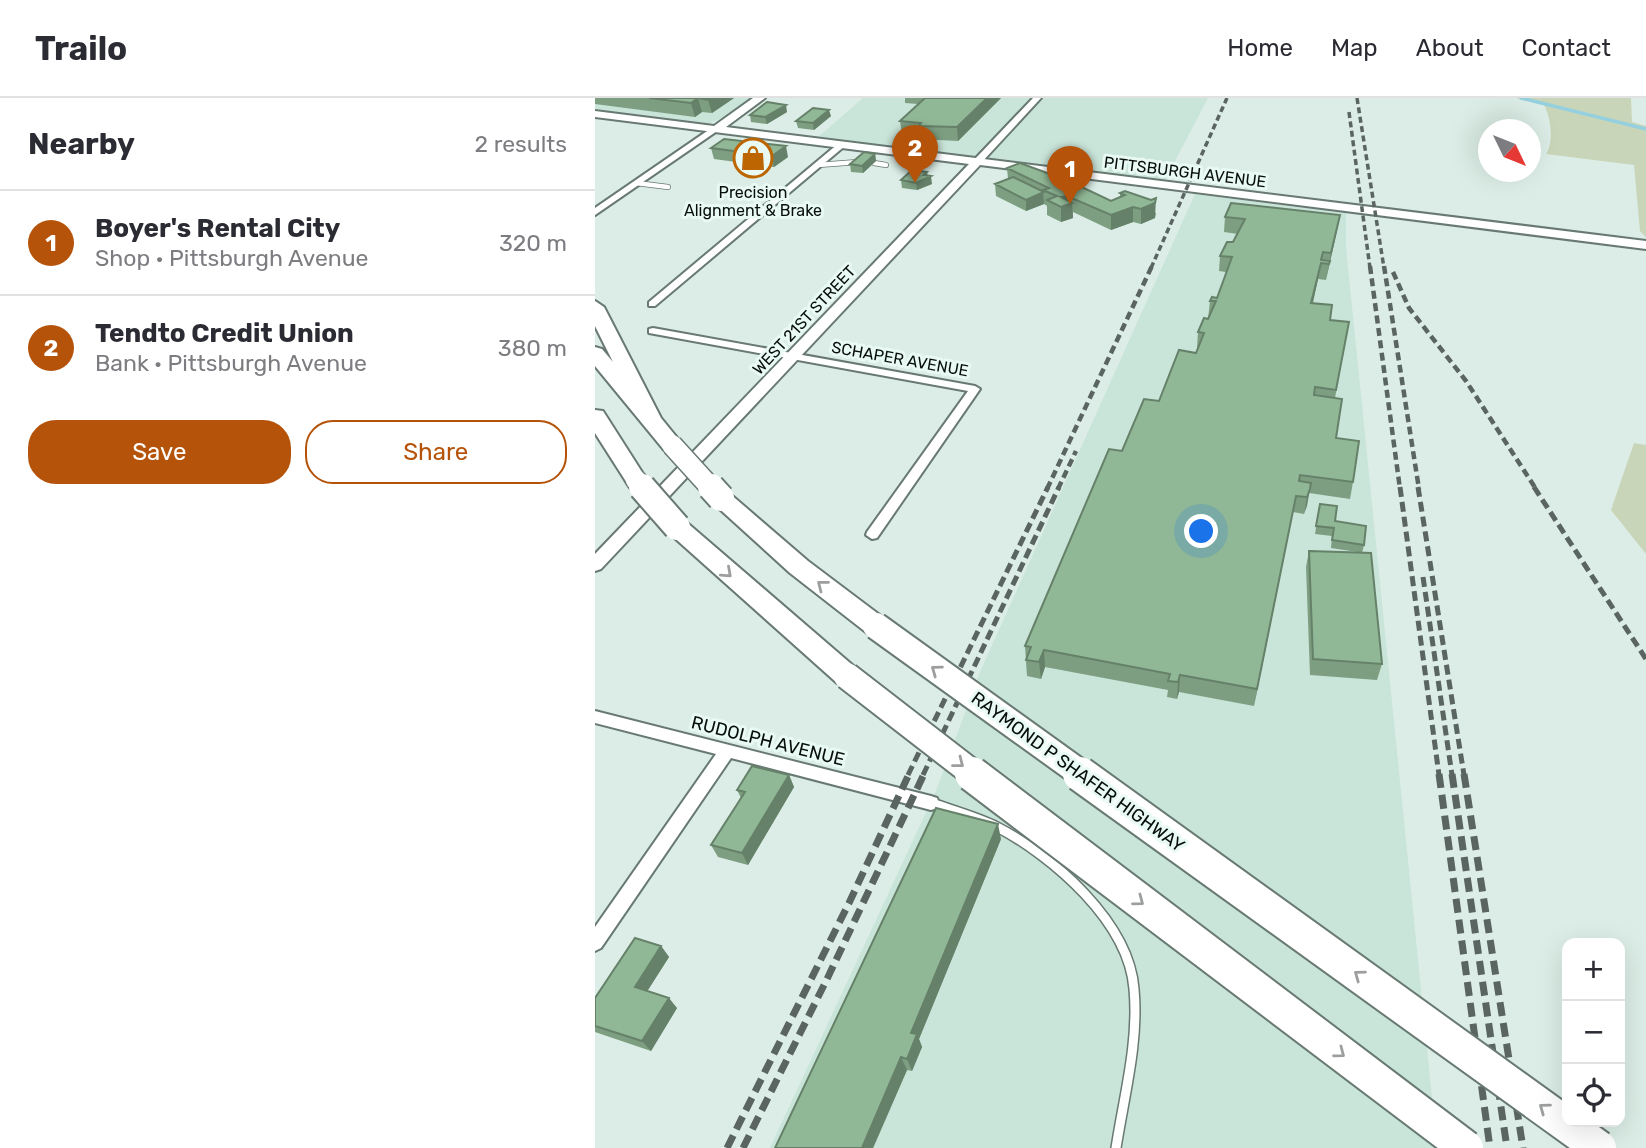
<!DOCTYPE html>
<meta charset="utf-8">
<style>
:root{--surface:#fff;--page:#f2f2f3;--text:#2b2b33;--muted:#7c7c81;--line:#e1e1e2;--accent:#b45309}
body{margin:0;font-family:Rubik,sans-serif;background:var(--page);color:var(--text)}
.controls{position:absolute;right:21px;bottom:21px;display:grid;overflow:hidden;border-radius:14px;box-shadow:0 7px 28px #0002}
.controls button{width:63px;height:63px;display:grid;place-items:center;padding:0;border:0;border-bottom:2px solid var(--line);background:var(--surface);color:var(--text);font:35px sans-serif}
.compass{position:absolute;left:883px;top:21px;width:63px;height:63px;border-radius:50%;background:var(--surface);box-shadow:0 7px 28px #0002;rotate:133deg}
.you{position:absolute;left:607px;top:434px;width:24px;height:24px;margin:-18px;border:5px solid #fff;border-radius:50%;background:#1a73e8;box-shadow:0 0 0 10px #1a73e833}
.badge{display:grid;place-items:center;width:46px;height:46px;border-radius:50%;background:var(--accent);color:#fff;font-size:23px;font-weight:700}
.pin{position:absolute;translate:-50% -58px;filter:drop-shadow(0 2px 4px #0008)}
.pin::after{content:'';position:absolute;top:37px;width:24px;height:21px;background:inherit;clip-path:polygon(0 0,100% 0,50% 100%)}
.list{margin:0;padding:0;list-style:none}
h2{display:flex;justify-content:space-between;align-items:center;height:91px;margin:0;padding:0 28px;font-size:30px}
h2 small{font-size:23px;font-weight:400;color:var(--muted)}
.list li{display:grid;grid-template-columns:46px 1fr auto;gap:21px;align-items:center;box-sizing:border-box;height:105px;padding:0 28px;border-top:2px solid var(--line)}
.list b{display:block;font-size:26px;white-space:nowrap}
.list p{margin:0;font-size:23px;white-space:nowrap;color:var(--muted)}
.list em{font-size:23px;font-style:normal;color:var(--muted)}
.actions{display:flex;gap:14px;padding:21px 28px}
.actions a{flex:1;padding:16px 0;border:2px solid var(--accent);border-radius:28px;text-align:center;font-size:24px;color:var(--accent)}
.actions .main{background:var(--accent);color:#fff}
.icon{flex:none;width:38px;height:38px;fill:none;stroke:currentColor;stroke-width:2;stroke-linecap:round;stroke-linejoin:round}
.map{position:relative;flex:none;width:1051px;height:1050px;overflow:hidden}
header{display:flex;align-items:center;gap:42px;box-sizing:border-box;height:98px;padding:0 35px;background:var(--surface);border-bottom:2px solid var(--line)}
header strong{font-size:33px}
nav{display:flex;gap:38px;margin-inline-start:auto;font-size:24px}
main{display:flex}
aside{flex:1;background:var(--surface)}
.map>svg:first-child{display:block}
.built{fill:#c9e4d9}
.green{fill:#c9d5b8}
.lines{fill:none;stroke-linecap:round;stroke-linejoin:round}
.stream{stroke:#94d0df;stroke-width:3.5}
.service-far1-casing{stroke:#687972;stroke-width:6}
.service-casing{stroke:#687972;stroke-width:12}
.minor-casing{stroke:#687972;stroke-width:4}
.tertiary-casing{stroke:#687972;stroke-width:4}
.motorway-casing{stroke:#687972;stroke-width:4}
.service-far1{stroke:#fff;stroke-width:4.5}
.service{stroke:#fff;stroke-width:9}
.minor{fill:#fff;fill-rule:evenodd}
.tertiary{fill:#fff;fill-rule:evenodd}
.motorway{fill:#fff;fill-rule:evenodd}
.rail-far3{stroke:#5a6460;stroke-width:3.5;stroke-dasharray:6 3.5;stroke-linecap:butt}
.rail-far2{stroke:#5a6460;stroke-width:4.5;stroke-dasharray:8 4.5;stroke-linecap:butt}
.rail-far1{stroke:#5a6460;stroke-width:5;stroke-dasharray:10 5;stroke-linecap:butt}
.rail{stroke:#5a6460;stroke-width:7;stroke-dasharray:14 7;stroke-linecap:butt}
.motorway-bridge-far2-casing{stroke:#687972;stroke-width:23;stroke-linecap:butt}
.motorway-bridge-far1-casing{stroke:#687972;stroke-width:30;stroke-linecap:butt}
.motorway-bridge-casing{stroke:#687972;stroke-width:38;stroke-linecap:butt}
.motorway-bridge-far2{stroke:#fff;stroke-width:20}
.motorway-bridge-far1{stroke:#fff;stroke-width:26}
.motorway-bridge{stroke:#fff;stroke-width:34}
.wall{fill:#7d9e81}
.shaded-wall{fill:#668169}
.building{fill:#91b896;stroke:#668169;stroke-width:2}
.oneway{stroke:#9c9f9e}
.labels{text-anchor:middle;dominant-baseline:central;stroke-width:6;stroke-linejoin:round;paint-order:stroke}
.far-street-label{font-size:16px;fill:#080e0c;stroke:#e8faf3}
.far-poi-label{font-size:16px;fill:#080e0c;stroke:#e8faf3}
.street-label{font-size:18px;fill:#080e0c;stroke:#e8faf3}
</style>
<header>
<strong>Trailo</strong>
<nav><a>Home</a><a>Map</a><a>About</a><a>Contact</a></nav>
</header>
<main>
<aside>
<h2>Nearby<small>2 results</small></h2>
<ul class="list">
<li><span class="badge">1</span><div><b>Boyer's Rental City</b><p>Shop · Pittsburgh Avenue</p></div><em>320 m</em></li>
<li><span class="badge">2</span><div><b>Tendto Credit Union</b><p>Bank · Pittsburgh Avenue</p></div><em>380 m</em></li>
</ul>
<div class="actions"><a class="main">Save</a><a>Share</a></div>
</aside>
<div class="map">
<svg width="1051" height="1050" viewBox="0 0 1051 1050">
<rect width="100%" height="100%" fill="#dbede6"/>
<path class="built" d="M0,0H158L132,18L110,27L0,14Z
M268,0H613L568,86L221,41Z
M600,96L751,115V150L766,297L842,1050H175L341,693L385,574Z"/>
<path class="green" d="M921,0H1036L1037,24L1051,28V139L1045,133L1039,67L951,56C959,45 956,19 949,7Z
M1039,345L1051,347V456L1016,412Z"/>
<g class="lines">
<path class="stream" d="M926,0L1051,31"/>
<defs>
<path id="service-far1" d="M279,65L291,67
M223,67L263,64
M41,85L73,89"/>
<path id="service" d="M337,705C359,713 382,719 402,729C458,758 534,824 539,891C544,944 529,998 521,1050"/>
<path id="minor" d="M438,0H446L386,65H380V61Z
M118,29L125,31L0,117V110Z
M244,45L251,47L60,208H54V204Z
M58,230L380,288L385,291L282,440L277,441L271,437L272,434L373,293L54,235V231Z
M0,613L336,698L342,700L344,705L342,710L336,712L136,660L6,850L0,853V829L121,656L0,625Z"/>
<path id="tertiary" d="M158,0H170L131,29L1051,143V151L385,67L6,471L0,473V456L374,66L0,19V13L119,28Z"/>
<path id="motorway" d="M0,203L9,209L66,320L88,347L85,352H69L0,268V249L7,251L18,264L0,228Z
M0,312L8,313L52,382L49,387L41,389L33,387L30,382L0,335Z
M126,392L134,395L213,463L290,521L294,528L290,535L281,538L272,535L195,475L118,405L114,400L118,395Z
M82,421L90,423L262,571L266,578L262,585L252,589L242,585L74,435L70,429L74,423Z"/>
</defs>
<use href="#service-far1" class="service-far1-casing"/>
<use href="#service" class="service-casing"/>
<use href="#minor" class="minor-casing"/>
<use href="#tertiary" class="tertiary-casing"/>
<use href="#motorway" class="motorway-casing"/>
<use href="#service-far1" class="service-far1"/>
<use href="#service" class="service"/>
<use href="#minor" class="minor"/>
<use href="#tertiary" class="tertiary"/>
<use href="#motorway" class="motorway"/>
<path class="rail-far3" d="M762,0L789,170
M754,14L775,170
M556,170L632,0"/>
<path class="rail-far2" d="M775,168L805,391
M789,168L824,391
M798,174L814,210L871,283L941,391
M452,391L557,168
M463,391L481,353"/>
<path class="rail-far1" d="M805,389L844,677
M823,389L869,677
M939,389L1051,561
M828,479L857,677
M313,677L453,389
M328,677L464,389"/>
<path class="rail" d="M844,676L895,1050
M857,676L912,1050
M869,676L928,1050
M132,1050L254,805L314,676
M148,1050L233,879L329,676"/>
<defs>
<path id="motorway-bridge-far2" d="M77,347L117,391
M41,382L48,391"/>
<path id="motorway-bridge-far1" d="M47,389L82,429
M116,389L126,400
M281,528L488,677
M252,578L380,677"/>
<path id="motorway-bridge" d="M377,676L871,1050
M485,676L1004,1050"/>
</defs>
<use href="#motorway-bridge-far2" class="motorway-bridge-far2-casing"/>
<use href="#motorway-bridge-far1" class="motorway-bridge-far1-casing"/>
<use href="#motorway-bridge" class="motorway-bridge-casing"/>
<use href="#motorway-bridge-far2" class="motorway-bridge-far2"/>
<use href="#motorway-bridge-far1" class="motorway-bridge-far1"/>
<use href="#motorway-bridge" class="motorway-bridge"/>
</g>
<path class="wall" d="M0,0H139L117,15L107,14L100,19L0,6Z
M310,0H406L363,43L325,41V39L307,36L305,23L323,6L310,5Z
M192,14L172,26L156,24L155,17Z
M236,18L219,32L203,30L201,23Z
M116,50L193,59L179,69L119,61Z
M280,56L281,63L268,75L256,74L255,66Z
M412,70L516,103L525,100V95L561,115L560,120L546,126L538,124L516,132L478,114V120L466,124L452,117V108L449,106L431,113L401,98L400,86L413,81Z
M333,78L337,86L322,92L307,90L306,82Z
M630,119L742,132L731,182L723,181L718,205L735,222L754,224L740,300L741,340L758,384L755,401L714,395L709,416L698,414L659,608L584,594L582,601L572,599L573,592L450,569L446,581L432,578L430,548L527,353L601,255L603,250H602L603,234L613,221L615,203L622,200L631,174L624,173L625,158L638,144L643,136L629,134Z
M725,406L740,423L769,447L767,455L787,566L782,582L715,577L711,469L714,453L762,454L736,450L737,438L720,436Z
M194,677L199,689L153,767L123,759L116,747L146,700L142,692Z
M406,741L324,941L327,949L317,973L312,972L278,1050H180Z
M66,848L74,859L52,893L82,910L56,953L0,934V900Z"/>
<path class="shaded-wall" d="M103,0L107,14L100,19L96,5Z
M115,0H139L117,15L113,2Z
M392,0H406L363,43L362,29Z
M191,7L192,14L172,26L170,19Z
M234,12L236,18L219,32L218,25Z
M191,48L193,59L179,69L177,58Z
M280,56L281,63L268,75L267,68Z
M332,74L333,80L336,78L337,86L322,92L321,85Z
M448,95L449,106L431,113V102Z
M472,98L473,107L477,105L478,120L466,124V99Z
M561,100L560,120L546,126V111Z
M538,109V124L516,132V117Z
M745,117L742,132L731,182L736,155Z
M726,165L723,181L714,220L716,205Z
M715,391L712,408L709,416L712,399Z
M701,398L698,414L659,608L662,591Z
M449,552L450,569L446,581L444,564Z
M585,577L584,594L582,601L583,584Z
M194,677L199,689L153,767L147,755Z
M403,726L406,741L324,941L327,949L317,973L312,961L316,935Z
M66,848L74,859L48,900L40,889Z
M74,900L82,910L56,953L47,943Z
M306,959L312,972L278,1050H267Z"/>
<path class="building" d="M54,0H115L113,2L103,0L96,5Z
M330,0H392L362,29L324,28L326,25L305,23Z
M172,4L191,7L170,19L155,17Z
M218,10L234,12L218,25L201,23Z
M129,41L191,48L177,58L116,50Z
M269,54L280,56L267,68L255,66Z
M425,65L474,83L516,103L530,97L525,95L530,93L556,102L561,100L560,105L546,111L538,109L516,117L472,98L466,99L477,105L466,109L452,102L462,98L448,92L454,90L412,70Z
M317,72L332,74L329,77L336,78L321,85L306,82Z
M418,79L449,94L431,102L400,86Z
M636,105L745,117L736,155L728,154L726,162L735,163L734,166L726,165L716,205L737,207L735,222L754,224L741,292L720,289L719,297L747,301L741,340L764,343L758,384L705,377L704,383L716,385L715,391L712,399L701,398L662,591L585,577L583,584L573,583L575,576L449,552L444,564L431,562L436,549L430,548L514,351L527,353L549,301L564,303L584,252L601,255L609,235L603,234L609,220L613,221L621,203H615L617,199L622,200L637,159L625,158L632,144H638L650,121L630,119Z
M725,406L742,408L740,423L771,428L769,447L737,442L739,430L721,428Z
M714,453L776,455L787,566L718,561Z
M157,668L194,677L147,755L116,747L150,694L142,692Z
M341,710L403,726L316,935L322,936L312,961L306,959L267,1050H180Z
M40,840L66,848L40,889L74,900L47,943L0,928V900Z"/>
<defs><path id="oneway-chevron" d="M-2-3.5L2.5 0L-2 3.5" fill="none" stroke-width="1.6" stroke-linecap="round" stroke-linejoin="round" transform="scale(1.75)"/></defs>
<g class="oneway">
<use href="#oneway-chevron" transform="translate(132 475) rotate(42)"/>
<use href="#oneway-chevron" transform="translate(227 487) rotate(-142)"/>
<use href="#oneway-chevron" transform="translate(341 572) rotate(-144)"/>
<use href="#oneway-chevron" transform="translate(364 665) rotate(38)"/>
<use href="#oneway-chevron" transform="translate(544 803) rotate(37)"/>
<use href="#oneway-chevron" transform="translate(764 877) rotate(-144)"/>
<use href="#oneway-chevron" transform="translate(745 955) rotate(37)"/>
<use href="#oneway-chevron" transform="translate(949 1010) rotate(-144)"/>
</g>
<defs>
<symbol id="shop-ring" viewBox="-11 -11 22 22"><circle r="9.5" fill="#e8faf3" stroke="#bd6500" stroke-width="1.5"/><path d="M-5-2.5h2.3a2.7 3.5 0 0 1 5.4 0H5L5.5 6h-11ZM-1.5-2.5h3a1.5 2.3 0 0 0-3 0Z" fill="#bd6500"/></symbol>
</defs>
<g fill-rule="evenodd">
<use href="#shop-ring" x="136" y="38" width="44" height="44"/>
</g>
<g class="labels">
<g class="far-street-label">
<text transform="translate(590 74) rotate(7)">PITTSBURGH AVENUE</text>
<text transform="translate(209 222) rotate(-47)">WEST 21ST STREET</text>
<text transform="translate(305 261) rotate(10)">SCHAPER AVENUE</text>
</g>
<g class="far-poi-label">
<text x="158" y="94">Precision<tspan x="158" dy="18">Alignment &amp; Brake</tspan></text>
</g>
<g class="street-label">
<text transform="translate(173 643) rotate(14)">RUDOLPH AVENUE</text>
<text transform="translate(483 674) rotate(36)">RAYMOND P SHAFER HIGHWAY</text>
</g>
</g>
</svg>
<div class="controls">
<button>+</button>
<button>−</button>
<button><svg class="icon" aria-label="locate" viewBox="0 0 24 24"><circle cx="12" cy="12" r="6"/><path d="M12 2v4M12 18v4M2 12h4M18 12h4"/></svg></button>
</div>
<svg class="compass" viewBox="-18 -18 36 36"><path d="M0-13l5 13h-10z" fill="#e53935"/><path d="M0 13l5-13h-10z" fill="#7c7c81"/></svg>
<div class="you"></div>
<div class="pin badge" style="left:475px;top:106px">1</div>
<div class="pin badge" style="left:320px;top:85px">2</div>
</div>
</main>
